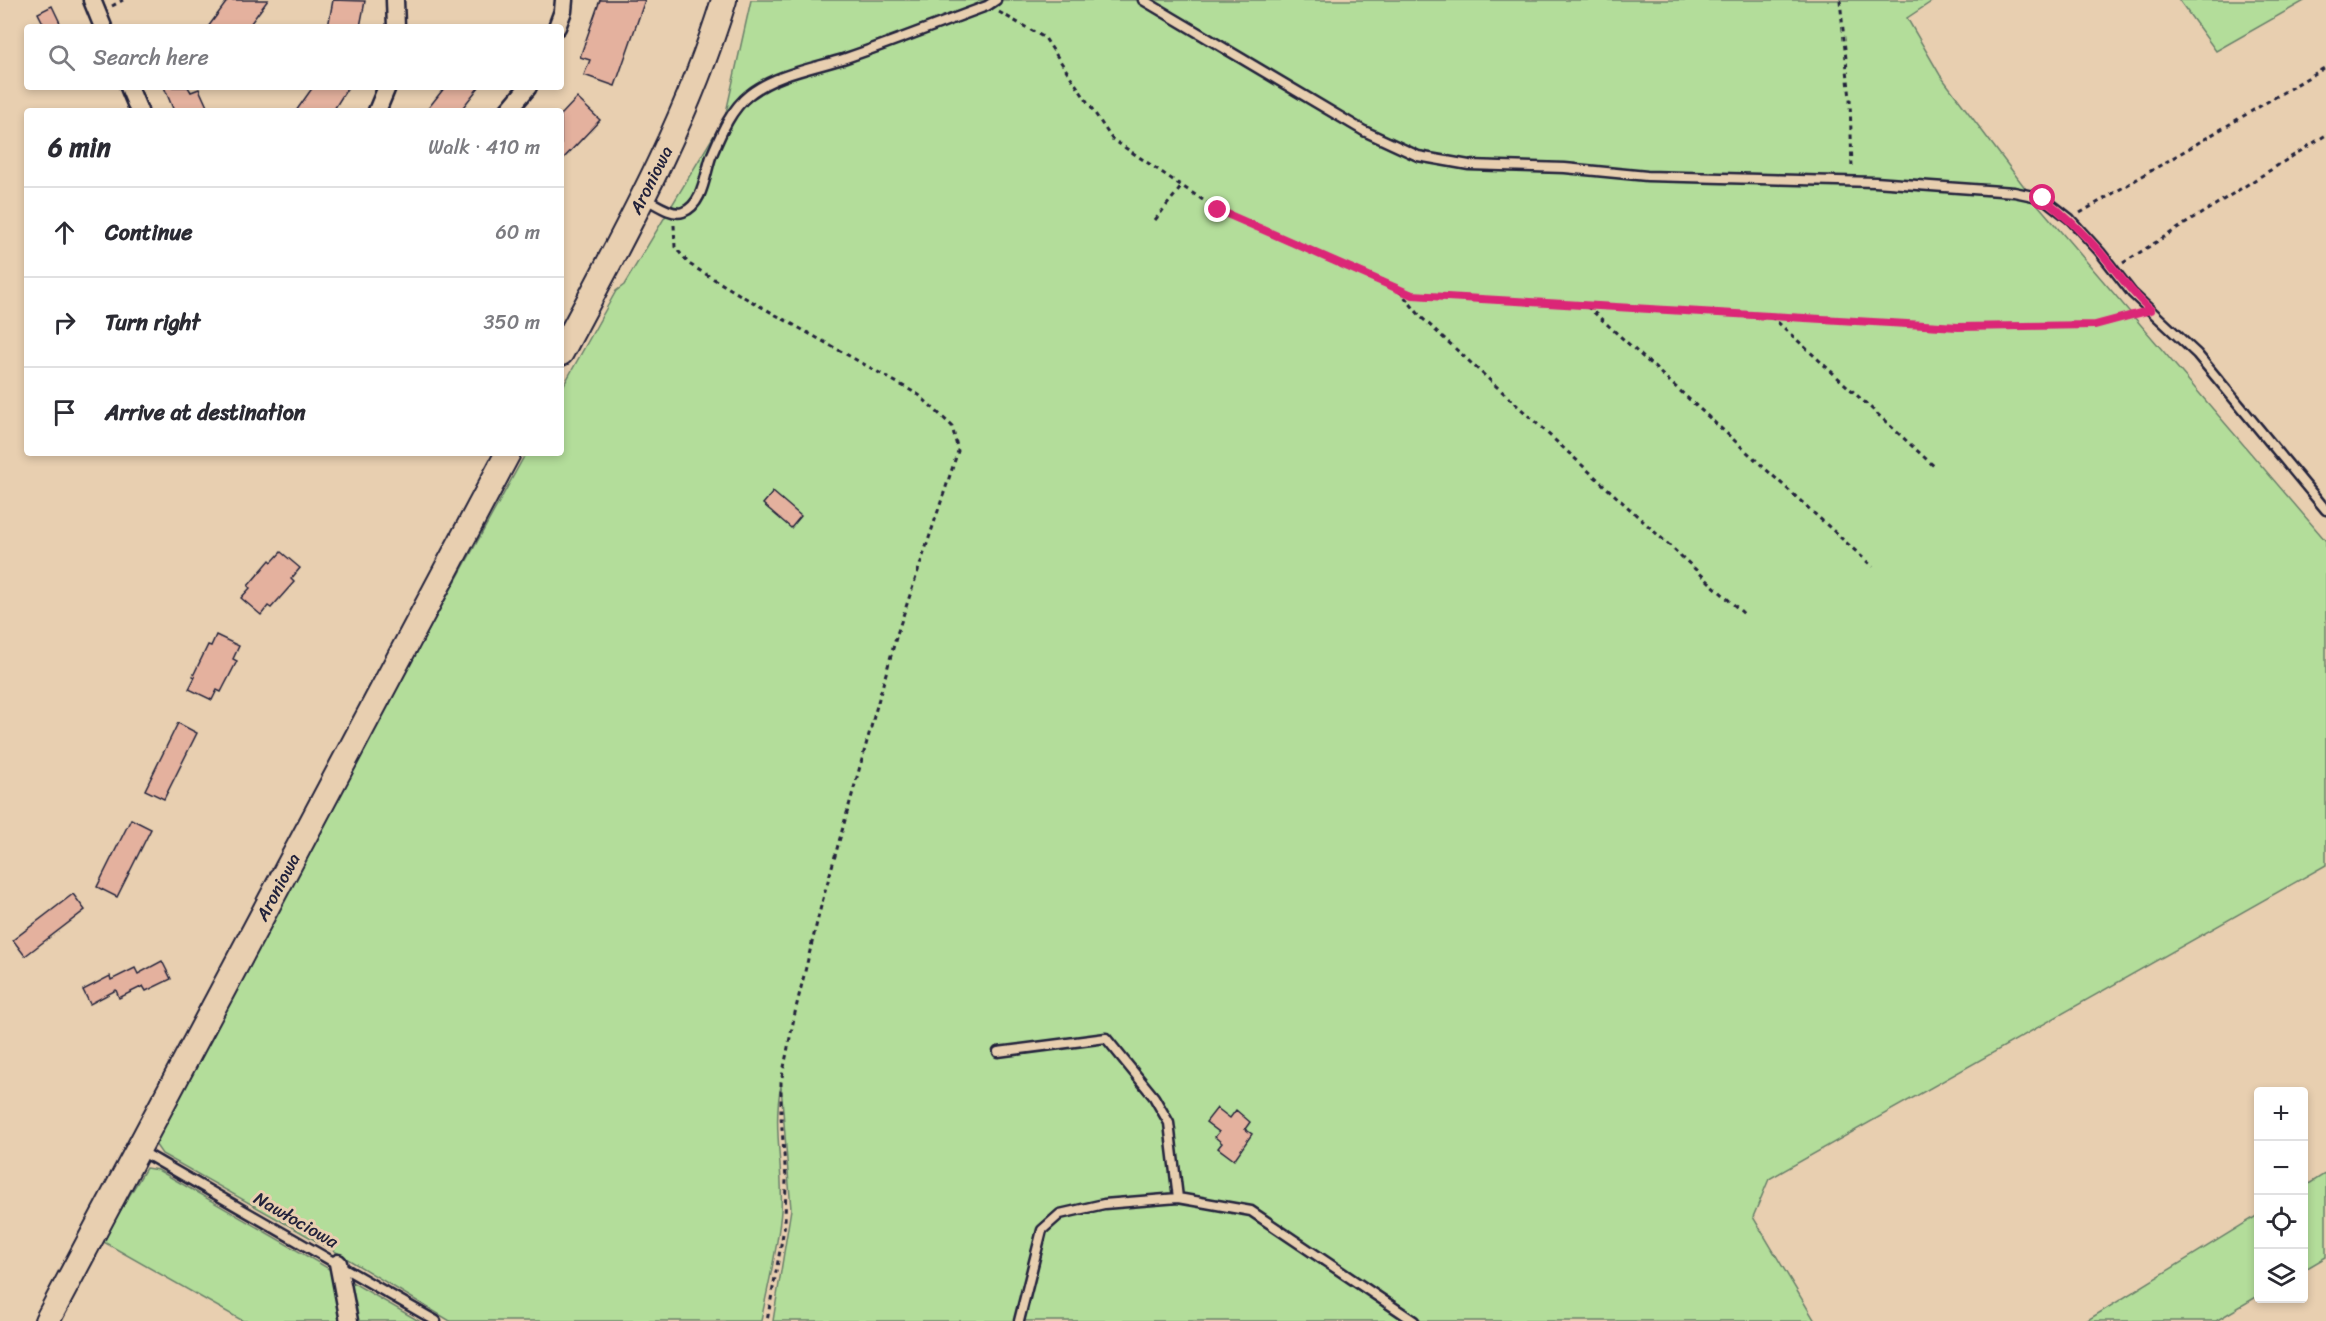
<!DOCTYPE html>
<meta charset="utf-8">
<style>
:root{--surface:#fff;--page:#f7f7f7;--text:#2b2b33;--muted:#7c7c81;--line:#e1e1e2}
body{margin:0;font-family:Sriracha,sans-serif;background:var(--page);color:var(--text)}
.controls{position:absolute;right:18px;bottom:18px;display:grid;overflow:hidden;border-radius:6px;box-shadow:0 3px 9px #0003}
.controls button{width:54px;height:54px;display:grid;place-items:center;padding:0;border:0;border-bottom:2px solid var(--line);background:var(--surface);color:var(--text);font:30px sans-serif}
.stop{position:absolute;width:18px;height:18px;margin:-14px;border:4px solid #db2777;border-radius:50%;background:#fff}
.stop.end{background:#db2777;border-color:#fff;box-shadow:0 2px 6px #0008}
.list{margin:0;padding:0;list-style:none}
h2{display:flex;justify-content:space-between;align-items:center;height:78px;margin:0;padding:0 24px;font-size:26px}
h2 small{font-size:20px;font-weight:400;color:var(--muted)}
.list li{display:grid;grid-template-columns:39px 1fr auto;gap:18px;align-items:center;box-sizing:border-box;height:90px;padding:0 24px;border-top:2px solid var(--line)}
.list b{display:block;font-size:22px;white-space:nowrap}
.list em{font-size:20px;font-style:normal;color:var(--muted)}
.icon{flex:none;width:33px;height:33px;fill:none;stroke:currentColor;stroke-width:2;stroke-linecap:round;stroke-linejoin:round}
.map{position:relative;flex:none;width:2326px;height:1321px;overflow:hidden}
.search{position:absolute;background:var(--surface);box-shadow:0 3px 9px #0003;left:24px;top:24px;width:540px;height:66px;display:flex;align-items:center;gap:15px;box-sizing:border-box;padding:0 21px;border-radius:6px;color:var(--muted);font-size:22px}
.panel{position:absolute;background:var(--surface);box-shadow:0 3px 9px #0003;left:24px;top:108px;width:540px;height:348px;border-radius:6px}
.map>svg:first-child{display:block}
.green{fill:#b3dd9a;stroke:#6a806a;stroke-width:1.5}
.building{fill:#e4b19e;stroke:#22223b;stroke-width:1.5}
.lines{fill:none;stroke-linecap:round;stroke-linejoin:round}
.lane-casing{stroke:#22223b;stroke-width:13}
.street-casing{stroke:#22223b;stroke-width:21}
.secondary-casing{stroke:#22223b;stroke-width:28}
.path{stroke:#22223b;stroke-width:3;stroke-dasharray:4.5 4.5;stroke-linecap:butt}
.lane{stroke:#e8cfb0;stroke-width:8}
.street{stroke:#e8cfb0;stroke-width:16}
.secondary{stroke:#e8cfb0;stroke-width:24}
.route{stroke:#db2777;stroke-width:8}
.labels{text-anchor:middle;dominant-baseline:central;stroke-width:6;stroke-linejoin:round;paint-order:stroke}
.street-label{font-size:18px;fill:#22223b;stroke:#e8cfb0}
</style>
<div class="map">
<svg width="2326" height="1321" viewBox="0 0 2326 1321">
<rect width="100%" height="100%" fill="#e8cfb0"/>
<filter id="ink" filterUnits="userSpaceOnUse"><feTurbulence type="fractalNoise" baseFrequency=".0167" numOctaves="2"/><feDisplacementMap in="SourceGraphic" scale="12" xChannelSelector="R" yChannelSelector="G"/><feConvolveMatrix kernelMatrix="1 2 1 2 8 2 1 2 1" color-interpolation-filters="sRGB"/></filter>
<g filter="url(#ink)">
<path class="green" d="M751,0H1934L1907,18L1940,75L2038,205L2326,541V865L1769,1179L1753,1217L1815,1321H773L791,1209L781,1086C772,1126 784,1170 781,1211C778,1248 768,1285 761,1321H450L336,1252L162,1154L153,1141L344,784L526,453H561V390L616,291L624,285L725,117Z
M2179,0H2306L2216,51Z
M146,1168L158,1170L419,1321H243L102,1241Z
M2326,1173V1257L2304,1270V1187Z
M2258,1215V1296L2216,1321H2086Z"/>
<path class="building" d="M228,0H268L248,27H208Z
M333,0L365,1L360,27H328Z
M600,0H645L615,86L584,75L590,60L580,57Z
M52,6L62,27H45L38,13Z
M164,87H188L191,92L199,89L209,111H174Z
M313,87H348L333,111H296Z
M445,87H479L460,111H426Z
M577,98L600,120L561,161V115Z
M773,492L801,516L791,528L763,504Z
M281,552L300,568L291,579L294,582L271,608L268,606L261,615L241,598L250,588L248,586L270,560L272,562Z
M216,635L239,646L233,659L237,661L221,692L217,690L212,700L189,689L195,677L193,676L208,645L211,646Z
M178,723L197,733L164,799L145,790Z
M131,819L151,829L117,897L97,887Z
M73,894L85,910L25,956L13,940Z
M162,961L171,979L146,991L143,986L119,998L116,990L90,1004L83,990L110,976L111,980L135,968L138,974Z
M1217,1108L1230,1118L1236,1110L1250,1122L1245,1129L1252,1134L1234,1160L1218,1148L1222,1143L1215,1137L1219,1132L1206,1122Z"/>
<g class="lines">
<defs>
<path id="lane" d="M1143,0L1364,131L1418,156L1469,165L1565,168L1647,176L1875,182L2014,192L2043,198L2070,219L2100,252L2132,293L2197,354L2326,510
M646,199C656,204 672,216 683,212C703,205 705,174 711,157C720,136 730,110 749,95C775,74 815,68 846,58C893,42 940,23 987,6L996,0
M998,1052L1106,1038L1154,1097L1169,1123L1178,1198
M139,1150L436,1321
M1019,1321L1042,1230L1060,1214L1104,1204L1178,1198L1251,1211L1414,1321"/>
<path id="street" d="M92,0L103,27
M395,0L396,27
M557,27L563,11L564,0
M129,87L139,111
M377,111L387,87
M508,111L528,87
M338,1263L349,1321"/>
<path id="secondary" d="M561,353C622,238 686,125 724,0
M47,1321L508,453"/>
</defs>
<use href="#lane" class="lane-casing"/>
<use href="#street" class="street-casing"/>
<use href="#secondary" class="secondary-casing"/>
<path class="path" d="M1840,0L1850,99L1852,169
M112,6L123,0
M999,12L1045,38L1112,139L1218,210L1412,295L1958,327L2095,325L2137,314
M2080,213L2326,67
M1155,220L1182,186
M674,225L675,247L689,264L742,296L919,395L952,426L958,451L897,634L821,906L796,1008L781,1082V1116L786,1179L785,1223L767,1321
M2123,263L2326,135
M1399,290L1421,317L1744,614
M1587,306L1873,567
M1771,316L1936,468"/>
<use href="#lane" class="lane"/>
<use href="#street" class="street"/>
<use href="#secondary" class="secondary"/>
</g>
</g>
<g class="lines" filter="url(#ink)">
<path class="route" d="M1218,210L1412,295L1958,327L2095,325L2151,310C2131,293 2118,273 2101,253C2083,233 2065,215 2043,198"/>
</g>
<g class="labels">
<g class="street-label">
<text transform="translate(651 180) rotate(-63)">Aroniowa</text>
<text transform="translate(278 887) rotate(-62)">Aroniowa</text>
<text transform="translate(296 1220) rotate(30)">Nawłociowa</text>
</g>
</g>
</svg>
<div class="controls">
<button>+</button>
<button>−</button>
<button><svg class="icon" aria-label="locate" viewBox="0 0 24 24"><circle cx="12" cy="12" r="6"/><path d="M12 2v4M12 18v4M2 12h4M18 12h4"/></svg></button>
<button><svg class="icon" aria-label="layers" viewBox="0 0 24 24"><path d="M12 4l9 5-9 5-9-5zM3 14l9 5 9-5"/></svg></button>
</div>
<div class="stop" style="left:2043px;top:198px"></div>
<div class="stop end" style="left:1218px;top:210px"></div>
<div class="search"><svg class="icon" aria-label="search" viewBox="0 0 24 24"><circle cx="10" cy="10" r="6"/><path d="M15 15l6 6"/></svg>Search here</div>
<section class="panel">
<h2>6 min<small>Walk · 410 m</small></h2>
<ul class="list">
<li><svg class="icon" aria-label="ahead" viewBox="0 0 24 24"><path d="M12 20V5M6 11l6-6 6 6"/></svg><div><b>Continue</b></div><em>60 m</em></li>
<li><svg class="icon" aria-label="right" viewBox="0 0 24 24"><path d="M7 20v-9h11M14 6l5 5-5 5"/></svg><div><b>Turn right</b></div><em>350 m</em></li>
<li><svg class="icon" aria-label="arrive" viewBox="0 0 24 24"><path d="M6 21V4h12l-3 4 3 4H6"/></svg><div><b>Arrive at destination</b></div></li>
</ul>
</section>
</div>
